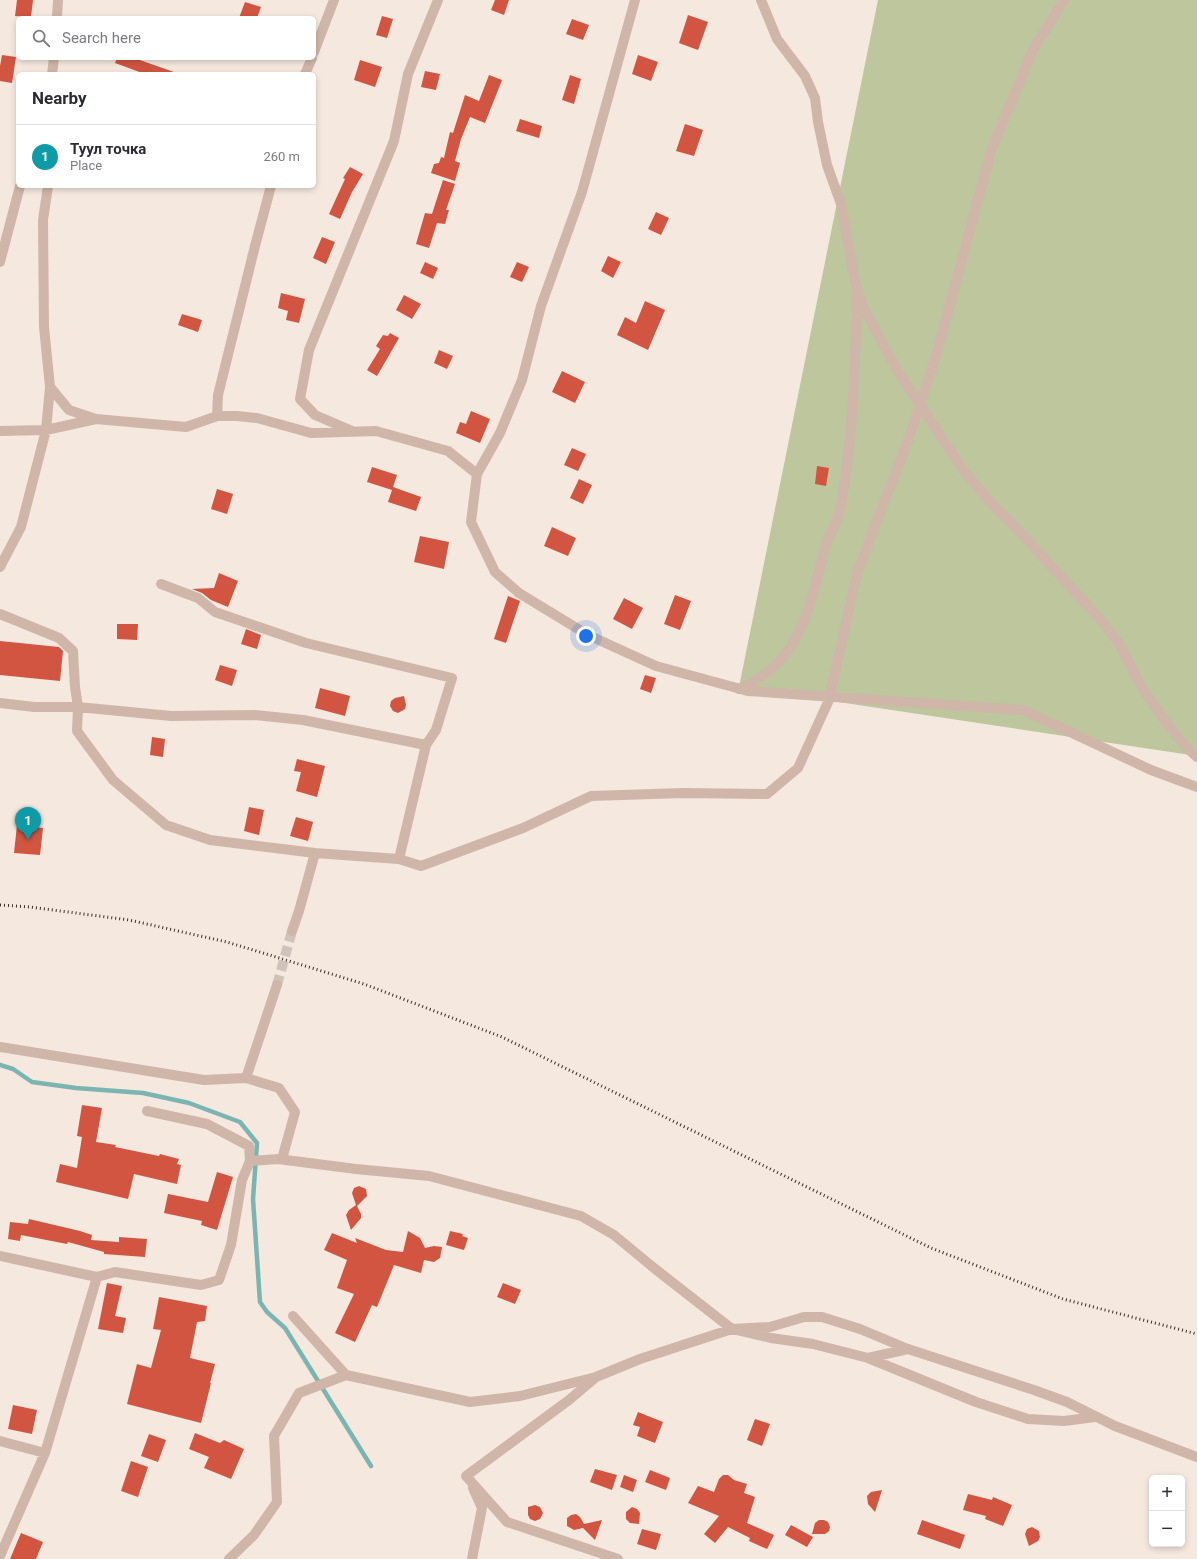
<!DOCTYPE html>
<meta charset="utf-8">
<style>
:root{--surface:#fff;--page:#f7f7f7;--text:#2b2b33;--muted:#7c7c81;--line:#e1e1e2;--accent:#db2777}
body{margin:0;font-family:Roboto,sans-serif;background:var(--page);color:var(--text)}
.controls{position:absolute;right:12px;bottom:12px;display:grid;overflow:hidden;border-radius:6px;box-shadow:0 2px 6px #0003}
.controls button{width:36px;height:36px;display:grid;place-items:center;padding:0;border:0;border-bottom:1px solid var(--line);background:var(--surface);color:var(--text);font:20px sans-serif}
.you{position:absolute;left:586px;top:636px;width:14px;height:14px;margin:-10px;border:3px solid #fff;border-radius:50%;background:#1a73e8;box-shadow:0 0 0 6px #1a73e833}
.badge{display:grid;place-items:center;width:26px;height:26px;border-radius:50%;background:var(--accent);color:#fff;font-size:13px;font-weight:700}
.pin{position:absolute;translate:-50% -33px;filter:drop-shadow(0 1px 2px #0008)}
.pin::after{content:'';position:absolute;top:21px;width:14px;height:12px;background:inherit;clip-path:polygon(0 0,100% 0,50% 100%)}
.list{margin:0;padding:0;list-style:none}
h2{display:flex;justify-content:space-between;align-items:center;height:52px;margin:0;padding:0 16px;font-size:17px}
h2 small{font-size:13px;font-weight:400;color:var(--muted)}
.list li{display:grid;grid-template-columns:26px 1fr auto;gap:12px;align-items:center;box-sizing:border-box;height:64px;padding:0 16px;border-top:1px solid var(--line)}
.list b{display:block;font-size:15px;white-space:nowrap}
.list p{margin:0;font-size:13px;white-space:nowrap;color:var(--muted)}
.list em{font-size:13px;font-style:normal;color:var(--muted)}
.icon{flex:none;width:22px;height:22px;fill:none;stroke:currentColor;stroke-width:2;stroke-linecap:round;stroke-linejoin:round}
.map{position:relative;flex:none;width:1197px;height:1559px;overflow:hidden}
.search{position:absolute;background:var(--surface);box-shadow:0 2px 6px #0003;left:16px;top:16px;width:300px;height:44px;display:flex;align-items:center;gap:10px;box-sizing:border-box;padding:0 14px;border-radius:6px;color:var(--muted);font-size:15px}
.panel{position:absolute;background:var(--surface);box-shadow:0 2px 6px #0003;left:16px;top:72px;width:300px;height:116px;border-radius:6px}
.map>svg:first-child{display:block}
.green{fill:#bdc69d}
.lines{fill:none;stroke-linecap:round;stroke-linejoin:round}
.stream{stroke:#7bb5b1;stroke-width:4.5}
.building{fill:#d15541}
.street-tunnel{stroke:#d0c3bb;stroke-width:10;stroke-dasharray:10 5;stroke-linecap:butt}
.street{stroke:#cfb6a9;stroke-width:10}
.rail{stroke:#3c2d2a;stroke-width:3;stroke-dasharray:1 3;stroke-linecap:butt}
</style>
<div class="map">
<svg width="1197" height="1559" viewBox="0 0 1197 1559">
<rect width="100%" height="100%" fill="#f5e8df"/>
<path class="green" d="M878,0H1197V756L739,687Z"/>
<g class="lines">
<path class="stream" d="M0,1065L13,1069L32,1082L76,1088L143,1093L189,1103L240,1122L257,1143L253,1199L260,1302L267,1312L285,1328L371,1466"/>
</g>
<path class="building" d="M17,0H33L31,17L15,16Z
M495,0H509L504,15L491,10Z
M245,2L261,7L257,18H239Z
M688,15L708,22L698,50L679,43Z
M382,16L393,19L387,38L376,35Z
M572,19L589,25L583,40L566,34Z
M2,55L16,57L12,83L0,81V66Z
M638,55L658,62L651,81L632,74Z
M117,58H134L174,72L173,74H145L115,63Z
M360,60L382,67L375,87L354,80Z
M425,71L440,74L436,90L421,87Z
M489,75L502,80L485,123L470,117L461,139L455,161L460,163L455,181L431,173L434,164L439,163L441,157L444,158L450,132L453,133L465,95L479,101Z
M570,75L581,79L574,104L562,100Z
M520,119L542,126L539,138L516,131Z
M685,124L703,130L694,156L676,151Z
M350,167L363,174L352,192L340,219L329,214L345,179L343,178Z
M443,180L455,184L446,210H449L445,224L437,223L429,248L416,244L425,213L432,214Z
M656,212L669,218L661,235L648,229Z
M322,237L335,242L326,264L313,258Z
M608,256L621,262L613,278L601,271Z
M425,262L438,268L433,279L420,273Z
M517,262L529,267L522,282L510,277Z
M281,293L305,299L299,323L286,320L288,311L278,308Z
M404,295L421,304L412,319L396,310Z
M645,301L665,310L648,350L617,335L625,317L636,323Z
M182,314L202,320L198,332L178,325Z
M390,333L399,338L377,376L367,370L380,349L376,346L383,335L388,336Z
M439,350L453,356L447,369L434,363Z
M562,371L585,382L575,403L552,392Z
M471,411L490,419L480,443L456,433L460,422L466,424Z
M572,448L586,454L578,471L564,465Z
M817,466L829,468L826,486L815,484Z
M372,467L397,475L393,487L421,497L416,511L388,502L392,490L367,482Z
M579,479L592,485L583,504L570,498Z
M217,489L233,494L227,514L211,509Z
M552,527L576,538L568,556L544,546Z
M420,536L449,542L444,569L414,562Z
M219,573L238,581L228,607L211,600L202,593L192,589L214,588Z
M675,595L691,601L680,630L664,624Z
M508,596L520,601L506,643L494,639Z
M624,598L643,608L632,629L613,619Z
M117,624H138L137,640L117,639Z
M246,629L261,635L257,649L241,644Z
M0,641L59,647L63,651L60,681L0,675Z
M220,665L237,670L232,686L215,680Z
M645,675L656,678L651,693L640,689Z
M320,688L350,696L345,716L315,708Z
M404,696L406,705L405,709L398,713L393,711L390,706L391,701L395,698Z
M152,737L165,739L163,757L150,755Z
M297,759L325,766L317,797L296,791L301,772L294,771Z
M249,807L264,810L259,835L244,831Z
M296,817L313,822L308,841L290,836Z
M17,825L43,828L40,855L14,853Z
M82,1105L102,1108L96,1142L116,1145L115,1147L159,1156L160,1154L179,1159L177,1164L181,1165L177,1184L134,1174L128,1199L56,1182L60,1164L77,1168L82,1137L77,1136Z
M217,1172L233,1177L217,1230L201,1225L202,1221L164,1213L168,1194L208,1202Z
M359,1186L366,1189L367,1196L357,1206L361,1214V1218L351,1230L346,1215L349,1210L356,1205L352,1193L354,1188Z
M29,1219L80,1231L92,1235L91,1240L119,1242V1237L147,1239L145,1257L104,1254V1252L68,1242L67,1244L21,1235L20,1241L8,1239L10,1222L28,1224Z
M408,1231L420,1238L425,1248L434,1246L442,1247L440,1258L434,1262L424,1260L421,1273L394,1265L377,1307L372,1305L355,1342L335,1333L354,1294L337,1288L347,1260L324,1250L332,1233L357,1243L355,1238L386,1250L403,1252Z
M450,1231L463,1234L462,1236L468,1238L464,1250L446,1245Z
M107,1283L122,1286L115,1316L126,1318L123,1333L98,1329Z
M503,1283L521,1290L515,1304L497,1297Z
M159,1297L207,1306L205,1321L197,1322L190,1358L215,1364L210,1383H211L201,1423L127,1404L137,1364L151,1368L161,1330L153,1329Z
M13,1405L37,1410L32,1434L8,1429Z
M638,1412L663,1422L655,1443L637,1436L640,1427L633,1425Z
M755,1419L770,1424L762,1446L747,1440Z
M195,1433L220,1443L224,1440L244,1449L231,1479L204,1468L209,1457L189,1449Z
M149,1434L166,1440L158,1462L141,1456Z
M131,1461L148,1467L138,1497L121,1491Z
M595,1469L617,1475L612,1490L590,1482Z
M650,1470L670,1478L666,1490L645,1482Z
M624,1475L637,1480L633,1492L620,1487Z
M723,1475H728L734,1480L747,1484L744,1493L755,1497L747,1523L774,1535L767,1549L749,1541L750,1538L728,1527L715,1543L704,1534L719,1516L688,1503L698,1486L714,1492L719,1479Z
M882,1490L875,1512L868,1504L867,1496L871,1492Z
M968,1494L992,1500L993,1497L1012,1505L1003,1526L985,1519L986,1516L963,1510Z
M535,1505L540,1507L543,1513L540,1519L535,1521L530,1519L528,1515V1507Z
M632,1507L637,1509L640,1513L639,1524L630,1523L626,1519V1512Z
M576,1514L580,1517L584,1524L602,1520L595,1540L583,1528L574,1530L567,1526V1518L571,1515Z
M819,1520H824L828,1522L830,1527L829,1531L825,1534H812L815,1523Z
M922,1520L965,1535L960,1549L917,1534Z
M791,1525L813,1537L807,1547L785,1535Z
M1032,1527L1039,1531L1040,1537L1038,1541L1029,1546L1025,1534L1027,1529Z
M642,1529L661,1534L656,1550L637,1544Z
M21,1533L43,1542L36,1559H10Z"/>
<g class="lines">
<path class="street-tunnel" d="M277,985L292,931"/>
<path class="street" d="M635,0L582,192L541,306L522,380L500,433L477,474L471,522L495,572L519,593L588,635L656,666L748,691L1023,710L1151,770L1197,787
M761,0L777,39L805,76L815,98L818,122L827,165L841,204L855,281L862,305L897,370L966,474L990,502L1018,530L1100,619L1120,645L1142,688L1163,718L1185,746L1197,757
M57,18L58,0
M314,52L334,0
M52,74L54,58
M305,74L312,58
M48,186L43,220L44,327L50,387L69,410L96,419L186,427L217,416H237L257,418L311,433L376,431L448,451L477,474
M0,262L20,186
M217,416L218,395L255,246L271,186
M350,430L315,415L300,399L309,350L394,141L408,74L438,0
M0,431L46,430L96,419
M0,567L21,527L46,430L50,387
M0,614L59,638L73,651L75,687L78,707L171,716L255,715L303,720L426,745
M739,689C804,661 809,605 826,545C828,537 833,530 836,523C839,514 842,503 843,493C853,434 854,374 857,315L856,297
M0,703L34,707H78L77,731L113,780L166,825L210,840L315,853L399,859L426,745L436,730L452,678L306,643L215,612L198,598L161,584
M399,859L421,866L523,828L591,796L683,793L767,794L798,768L829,700L857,573L909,438L937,353L991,151L1033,50L1064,0
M292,931L299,911L315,853
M0,1047L204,1080L246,1078L279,1088L295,1112L282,1159
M246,1078L277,985
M250,1161L278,1159L356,1169L429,1176L581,1216L614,1235L654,1268L732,1329L771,1338L813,1344L868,1358L976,1402L1028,1419L1064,1421L1095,1417
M0,1256L97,1277
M293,1316L346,1375L470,1402L520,1396L596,1377L640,1359L732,1329L770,1327L804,1317H822L860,1329L908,1349L1034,1390L1067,1402L1115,1426L1197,1457
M868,1358L908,1349
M595,1378L569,1400L466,1476L507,1522L618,1559
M0,1441L45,1453
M0,1556L45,1453L97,1277L115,1272L201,1285L219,1280L231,1245L242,1180L250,1161L249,1146L207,1124L147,1111
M229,1559L254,1535L277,1502L274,1436L299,1393L346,1375
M472,1559L482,1508L473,1488"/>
<path class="rail" d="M0,905L30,907L129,920L227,942L364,984L502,1037L931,1248L1063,1299L1197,1334"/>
</g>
</svg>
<div class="controls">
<button>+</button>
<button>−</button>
</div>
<div class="you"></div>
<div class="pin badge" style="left:28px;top:840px;background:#0f9aa8">1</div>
<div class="search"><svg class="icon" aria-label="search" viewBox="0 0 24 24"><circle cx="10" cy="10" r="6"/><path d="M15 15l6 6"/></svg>Search here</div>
<section class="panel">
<h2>Nearby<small></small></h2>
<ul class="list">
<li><span class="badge" style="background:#0f9aa8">1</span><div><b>Туул точка</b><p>Place</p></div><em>260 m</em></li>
</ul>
</section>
</div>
